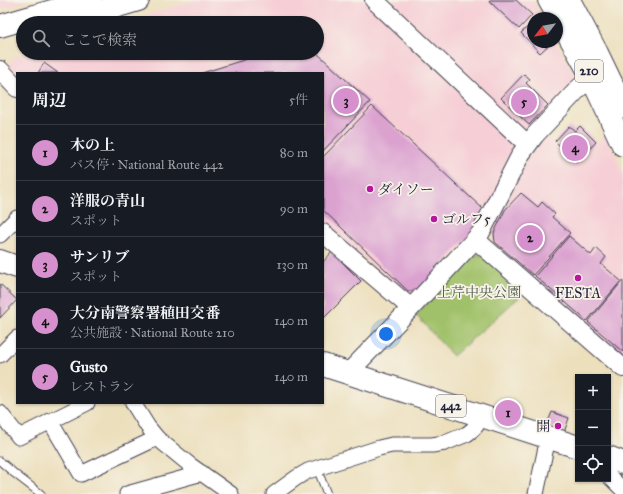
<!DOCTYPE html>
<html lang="ja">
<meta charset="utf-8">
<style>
:root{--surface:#171b24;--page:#242831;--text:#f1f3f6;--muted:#9ea1a6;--line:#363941;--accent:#d690ce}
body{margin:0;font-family:"IM FELL Great Primer","Noto Serif JP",serif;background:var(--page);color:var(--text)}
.controls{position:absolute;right:12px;bottom:12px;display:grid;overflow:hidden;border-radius:0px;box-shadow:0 1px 3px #0004}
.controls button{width:36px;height:36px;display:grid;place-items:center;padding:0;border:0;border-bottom:1px solid var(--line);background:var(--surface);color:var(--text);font:20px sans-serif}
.compass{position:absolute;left:527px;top:12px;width:36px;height:36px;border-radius:50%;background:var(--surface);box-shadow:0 1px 3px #0004;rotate:239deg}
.you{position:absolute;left:386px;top:334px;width:14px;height:14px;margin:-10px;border:3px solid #fff;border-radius:50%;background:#1a73e8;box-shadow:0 0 0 6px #1a73e833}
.badge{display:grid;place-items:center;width:26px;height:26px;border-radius:50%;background:var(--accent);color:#111;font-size:13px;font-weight:700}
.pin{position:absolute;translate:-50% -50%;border:2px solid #fff;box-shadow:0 1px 4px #0006}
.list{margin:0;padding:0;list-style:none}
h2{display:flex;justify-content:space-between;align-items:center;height:52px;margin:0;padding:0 16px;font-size:17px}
h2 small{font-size:13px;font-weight:400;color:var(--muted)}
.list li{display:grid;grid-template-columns:26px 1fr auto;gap:12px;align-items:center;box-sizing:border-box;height:56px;padding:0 16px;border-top:1px solid var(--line)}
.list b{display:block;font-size:15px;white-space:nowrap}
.list p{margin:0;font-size:13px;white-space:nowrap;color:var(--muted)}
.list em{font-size:13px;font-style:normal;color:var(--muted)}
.icon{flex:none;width:22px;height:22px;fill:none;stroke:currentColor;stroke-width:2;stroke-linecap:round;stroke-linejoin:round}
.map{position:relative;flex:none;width:623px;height:494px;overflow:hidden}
.search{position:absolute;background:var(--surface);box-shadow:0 1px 3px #0004;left:16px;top:16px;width:308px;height:44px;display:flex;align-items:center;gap:10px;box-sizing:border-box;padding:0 14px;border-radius:22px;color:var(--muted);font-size:15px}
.panel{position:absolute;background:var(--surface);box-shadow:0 1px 3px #0004;left:16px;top:72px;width:308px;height:332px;border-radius:0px}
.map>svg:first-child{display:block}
.built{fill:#f6cfd6}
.green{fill:#a0c169;stroke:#617252}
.building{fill:#dba2d0}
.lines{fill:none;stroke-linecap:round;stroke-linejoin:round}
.service-casing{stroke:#403e4e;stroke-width:9}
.minor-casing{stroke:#403e4e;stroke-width:17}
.tertiary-casing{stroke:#403e4e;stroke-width:20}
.trunk-casing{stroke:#403e4e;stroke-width:24}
.service{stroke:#fff;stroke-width:7}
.minor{stroke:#fff;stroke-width:15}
.tertiary{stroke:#fff;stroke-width:18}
.trunk{stroke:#fff;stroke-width:22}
.poi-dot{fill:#b5179e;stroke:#f7f3e8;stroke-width:1.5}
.labels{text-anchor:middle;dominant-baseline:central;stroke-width:3.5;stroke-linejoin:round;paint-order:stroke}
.shield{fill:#f7f3e8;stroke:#62616f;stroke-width:1}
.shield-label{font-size:13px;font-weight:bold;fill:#22223b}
.poi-label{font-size:14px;fill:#22223b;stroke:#f7f3e8;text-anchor:start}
.park-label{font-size:14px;fill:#4e5a4b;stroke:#f7f3e8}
</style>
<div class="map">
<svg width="623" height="494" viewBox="0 0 623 494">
<rect width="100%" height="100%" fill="#f7f3e8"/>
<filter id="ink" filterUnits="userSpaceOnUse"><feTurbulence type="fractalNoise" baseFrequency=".025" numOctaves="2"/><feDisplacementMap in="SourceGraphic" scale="8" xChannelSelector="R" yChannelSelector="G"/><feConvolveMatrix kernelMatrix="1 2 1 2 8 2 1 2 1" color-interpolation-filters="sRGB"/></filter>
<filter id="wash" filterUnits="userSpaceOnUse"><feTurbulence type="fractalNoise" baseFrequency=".012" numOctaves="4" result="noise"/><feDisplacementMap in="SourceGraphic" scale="16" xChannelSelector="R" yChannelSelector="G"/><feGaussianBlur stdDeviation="0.9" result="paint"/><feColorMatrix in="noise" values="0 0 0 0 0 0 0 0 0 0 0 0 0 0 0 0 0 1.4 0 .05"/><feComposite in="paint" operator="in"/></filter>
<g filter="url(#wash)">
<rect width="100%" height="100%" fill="#ecdfbc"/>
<path class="built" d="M0,0H30L0,9Z
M195,0H532L542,18H533V42H556L577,80L475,232L418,294L406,295L323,223V73H17V78L10,65L12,59L16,56L25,53H317V23H121Z
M545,134L577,165L605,134L623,172V359L493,247L492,233L493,226L533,148Z"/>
<path class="green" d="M472,255H483L525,292L453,356L416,315Z"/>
<g id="blocks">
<path class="building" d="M490,0H516L532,15L519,29L489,1Z
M533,22V42H552L540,53L521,33Z
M266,53H317L370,102L323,151V73H202Z
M44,63L58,73H38Z
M524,74L530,79L526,83L548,105L529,125L501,98Z
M372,106L483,209L475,228L419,291H408L323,210V157Z
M569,126L575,131L580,126L596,142L577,162L555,141Z
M521,193L538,207L542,202L555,214L552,217L570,233L533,275L495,242L494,233L505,210Z
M569,236L591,255L596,248L606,257L601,264L621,281L587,321L535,276Z
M332,252L361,281L323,319V262Z
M623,280V352L588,322Z
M0,284L17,300L0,318Z
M552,412L569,418L561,441L553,428L547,424Z"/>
</g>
</g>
<g filter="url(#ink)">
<use href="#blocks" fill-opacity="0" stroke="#403e4e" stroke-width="1"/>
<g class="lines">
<defs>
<path id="service" d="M0,461L15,474L41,494
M317,468L327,494"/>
<path id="minor" d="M0,235L17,218
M0,355L17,338
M133,403L148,427L157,438L190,465L231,494
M0,413L19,437L87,403
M50,421L81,474L157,438
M608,475L623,490
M127,494L202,473
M274,494L296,478L308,471L379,448L392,445H432L445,443L467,434L472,430L476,426L480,416
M536,494L548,438"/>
<path id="tertiary" d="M374,0L527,144
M0,70L17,88
M323,233L411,308
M476,240L623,368
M348,373L411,308L480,234L521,154L535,135L580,87L593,80H606"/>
<path id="trunk" d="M549,0L588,70L623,145
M569,0L597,53L623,107
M71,20L138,0
M0,26L90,0
M0,261L17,267
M323,365L578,447
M608,457L623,463"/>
</defs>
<use href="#service" class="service-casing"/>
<use href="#minor" class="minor-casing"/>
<use href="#tertiary" class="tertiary-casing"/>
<use href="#trunk" class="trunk-casing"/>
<use href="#service" class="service"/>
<use href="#minor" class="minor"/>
<use href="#tertiary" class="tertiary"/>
<use href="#trunk" class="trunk"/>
</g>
</g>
<g class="poi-dot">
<circle cx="370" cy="189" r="4"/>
<circle cx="434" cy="219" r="4"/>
<circle cx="578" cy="278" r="4"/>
<circle cx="558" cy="426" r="4"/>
</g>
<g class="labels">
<g class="shield">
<rect x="575" y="60" width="28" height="22" rx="3"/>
<rect x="436" y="395" width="30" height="22" rx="3"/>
</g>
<g class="shield-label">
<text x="589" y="71">210</text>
<text x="451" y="406">442</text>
</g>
<g class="poi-label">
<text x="378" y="189">ダイソー</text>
<text x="442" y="219">ゴルフ5</text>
<text x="578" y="293" text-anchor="middle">FESTA</text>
<text x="550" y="426" text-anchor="end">開</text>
</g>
<g class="park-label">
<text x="479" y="292">上芹中央公園</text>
</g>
</g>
</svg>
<div class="controls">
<button>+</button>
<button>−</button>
<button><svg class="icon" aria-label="locate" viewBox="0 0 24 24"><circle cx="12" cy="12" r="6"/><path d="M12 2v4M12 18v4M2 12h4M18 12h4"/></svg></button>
</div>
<svg class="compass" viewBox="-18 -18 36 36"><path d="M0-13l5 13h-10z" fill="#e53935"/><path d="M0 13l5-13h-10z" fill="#9ea1a6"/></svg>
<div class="you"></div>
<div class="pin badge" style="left:508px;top:413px">1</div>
<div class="pin badge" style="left:530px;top:238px">2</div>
<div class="pin badge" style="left:346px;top:101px">3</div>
<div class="pin badge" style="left:575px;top:148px">4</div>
<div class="pin badge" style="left:524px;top:102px">5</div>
<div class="search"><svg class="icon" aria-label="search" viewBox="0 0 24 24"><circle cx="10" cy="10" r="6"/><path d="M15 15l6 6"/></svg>ここで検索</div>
<section class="panel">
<h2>周辺<small>5件</small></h2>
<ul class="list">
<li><span class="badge">1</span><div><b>木の上</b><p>バス停 · National Route 442</p></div><em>80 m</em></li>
<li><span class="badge">2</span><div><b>洋服の青山</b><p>スポット</p></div><em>90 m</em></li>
<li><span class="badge">3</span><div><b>サンリブ</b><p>スポット</p></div><em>130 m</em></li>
<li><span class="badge">4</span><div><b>大分南警察署稙田交番</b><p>公共施設 · National Route 210</p></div><em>140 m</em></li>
<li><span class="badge">5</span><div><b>Gusto</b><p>レストラン</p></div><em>140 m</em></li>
</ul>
</section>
</div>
